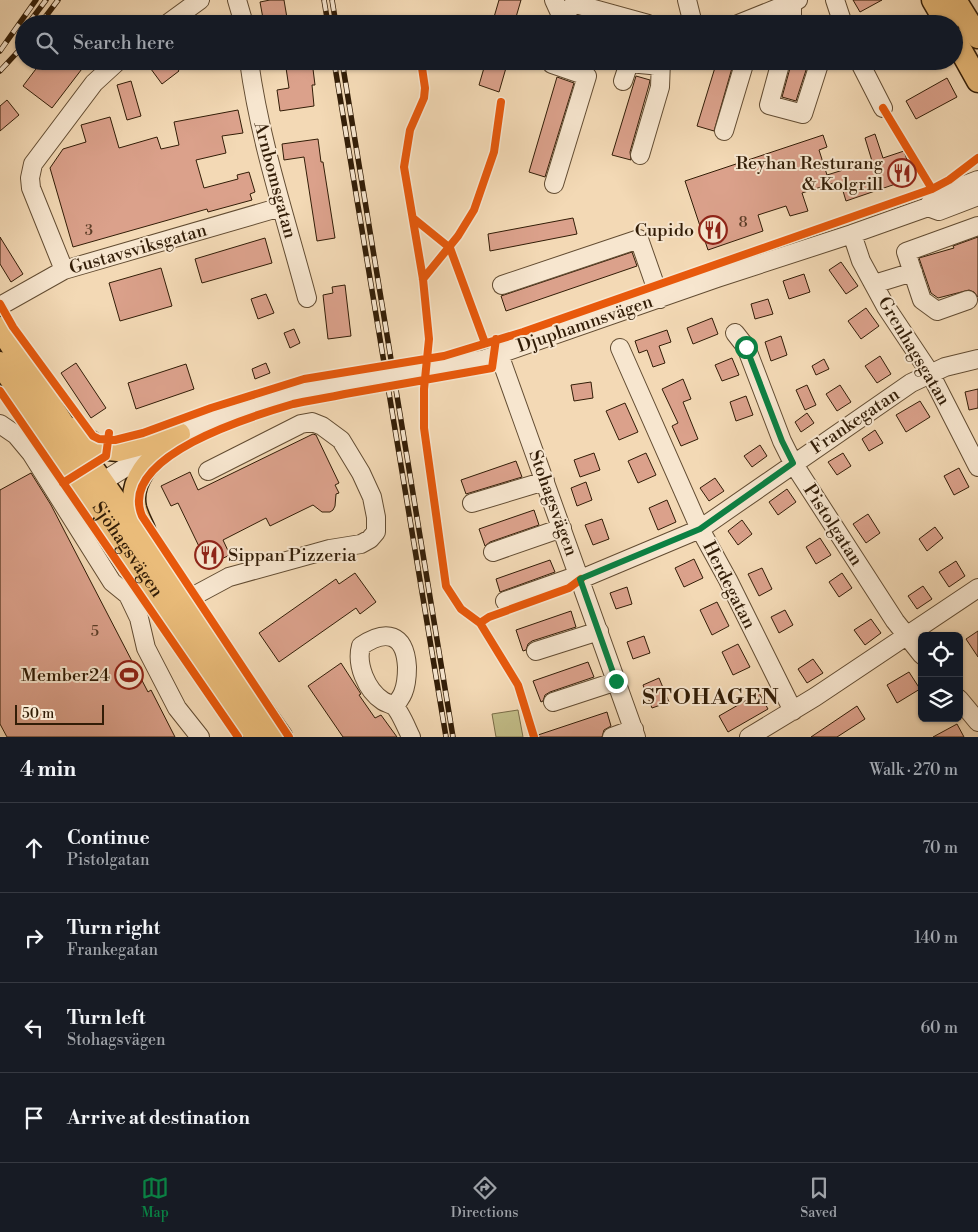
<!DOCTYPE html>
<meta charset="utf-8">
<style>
:root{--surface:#171b24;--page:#20242c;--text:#f1f3f6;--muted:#9ea1a6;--line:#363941;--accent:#0b8043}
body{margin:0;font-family:"Libre Bodoni",serif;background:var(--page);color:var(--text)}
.controls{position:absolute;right:15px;bottom:15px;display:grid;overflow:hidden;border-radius:8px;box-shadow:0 1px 4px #0004}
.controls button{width:45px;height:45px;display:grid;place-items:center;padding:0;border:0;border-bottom:1px solid var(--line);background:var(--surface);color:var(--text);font:25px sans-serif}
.scale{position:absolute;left:15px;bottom:12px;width:89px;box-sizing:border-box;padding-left:5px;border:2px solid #321d07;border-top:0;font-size:14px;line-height:18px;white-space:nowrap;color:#321d07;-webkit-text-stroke:4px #f7e6cf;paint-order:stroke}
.stop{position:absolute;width:15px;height:15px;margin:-11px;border:4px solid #0b8043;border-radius:50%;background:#fff}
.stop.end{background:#0b8043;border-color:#fff;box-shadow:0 1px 5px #0008}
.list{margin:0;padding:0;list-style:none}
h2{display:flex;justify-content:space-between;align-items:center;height:65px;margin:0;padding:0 20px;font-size:21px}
h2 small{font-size:16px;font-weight:400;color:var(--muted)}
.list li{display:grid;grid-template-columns:32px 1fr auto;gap:15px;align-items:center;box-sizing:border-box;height:90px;padding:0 20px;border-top:1px solid var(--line)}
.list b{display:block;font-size:19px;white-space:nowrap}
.list p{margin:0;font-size:16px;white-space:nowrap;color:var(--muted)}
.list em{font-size:16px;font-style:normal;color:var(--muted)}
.icon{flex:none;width:28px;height:28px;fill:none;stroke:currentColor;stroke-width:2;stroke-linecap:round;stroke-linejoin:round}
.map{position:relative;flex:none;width:978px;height:737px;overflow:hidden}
.search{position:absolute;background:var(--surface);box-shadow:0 1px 4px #0004;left:15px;right:15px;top:15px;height:55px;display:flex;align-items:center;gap:12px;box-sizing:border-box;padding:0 18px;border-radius:28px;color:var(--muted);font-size:19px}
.sheet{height:425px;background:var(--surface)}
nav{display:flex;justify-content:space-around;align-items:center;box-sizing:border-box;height:70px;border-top:1px solid var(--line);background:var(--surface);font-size:14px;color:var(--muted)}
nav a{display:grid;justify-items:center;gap:2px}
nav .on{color:var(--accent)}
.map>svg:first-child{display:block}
.green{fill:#c2bd88;stroke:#7a6d48}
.building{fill:#dba18b;stroke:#321d07}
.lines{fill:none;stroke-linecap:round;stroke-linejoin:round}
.minor-casing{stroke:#624c32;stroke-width:20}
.major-casing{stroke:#321d07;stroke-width:25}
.minor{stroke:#f7e6cf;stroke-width:18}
.major{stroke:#eabc7a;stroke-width:22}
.rail-casing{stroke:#321d07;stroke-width:5.5}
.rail{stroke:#f7e6cf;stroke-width:4;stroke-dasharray:11;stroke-linecap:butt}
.minor-bridge-casing{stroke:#624c32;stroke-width:20;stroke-linecap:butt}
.minor-bridge{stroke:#f7e6cf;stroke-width:18}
.cycleway-casing{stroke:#f7e6cf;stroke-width:11}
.cycleway{stroke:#e8590c;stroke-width:8}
.route{stroke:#0b8043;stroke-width:6}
.labels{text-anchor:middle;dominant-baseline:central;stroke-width:4;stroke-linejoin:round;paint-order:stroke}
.number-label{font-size:15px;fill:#5c3e28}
.poi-label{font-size:18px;fill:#321d07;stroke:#f7e6cf;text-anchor:end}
.street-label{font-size:18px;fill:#321d07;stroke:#f7e6cf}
.district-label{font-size:22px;font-weight:bold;letter-spacing:1px;fill:#321d07;stroke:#f7e6cf}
</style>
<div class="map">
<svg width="978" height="737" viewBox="0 0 978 737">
<rect width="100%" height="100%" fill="#f3d9b5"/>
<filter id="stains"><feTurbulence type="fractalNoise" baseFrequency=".004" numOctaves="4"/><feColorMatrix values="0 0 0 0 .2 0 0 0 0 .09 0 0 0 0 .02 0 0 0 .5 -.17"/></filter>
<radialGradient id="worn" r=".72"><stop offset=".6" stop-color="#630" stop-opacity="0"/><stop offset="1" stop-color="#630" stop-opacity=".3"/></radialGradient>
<path class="green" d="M518,710L523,737H496L492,714Z"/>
<path class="building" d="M270,0H284L288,24H264L260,2Z
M499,0H521L514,24H492Z
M853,0H882L860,12Z
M42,61H88L52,108L23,86Z
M145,61H172L179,71L162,84Z
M285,61H312L315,85H312L314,106L280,111L277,90L289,88Z
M486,61H508L499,92L479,85Z
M717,61H734L714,131L697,126Z
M792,61H809L796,101L782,97Z
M636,76L650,80L649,85L630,152L631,160L612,155Z
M557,77L574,83L545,177L529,172Z
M947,78L957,97L916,119L906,101Z
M131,81L141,116L127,120L117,85Z
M7,100L19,115L0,131V106Z
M238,110L243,133L222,136L226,153L196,160L204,188L238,179L237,175L249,172L255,192L250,194L252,200L208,212L207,209L73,247L50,168L63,149L86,142L81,125L110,117L119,148L157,137L161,149L179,145L174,122Z
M875,134L883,158L904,151L913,178L846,201L840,181L802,193L808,211L790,216L786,206L758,215L763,231L708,250L685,181L823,135L827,147L819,150L827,175L872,161L865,138Z
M318,139L321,162H323L335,238L317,241L304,157L284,160L282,144Z
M573,218L577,234L490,251L488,234Z
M0,237L23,274L11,282L0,264Z
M978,237V297L974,292L969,290L938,298L931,293L919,258L954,248L953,246Z
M265,238L272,263L202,283L195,259Z
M632,252L637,266L506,311L501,296Z
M841,262L858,286L846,294L829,270Z
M161,268L172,306L120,321L109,283Z
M804,274L810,292L789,299L783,281Z
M345,285L351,336L328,339L323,295L333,293L332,287Z
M266,294L274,313L258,319L251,299Z
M768,299L773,314L755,319L751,304Z
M866,308L879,326L861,339L848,321Z
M712,318L718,334L693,344L687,328Z
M294,329L300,343L290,348L284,333Z
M667,330L671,342L659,346L665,363L653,367L647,350L639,353L635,341Z
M781,336L787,355L771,361L765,342Z
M880,356L891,374L877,383L865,366Z
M732,358L739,375L722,381L715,365Z
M824,359L829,369L816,375L812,366Z
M76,363L106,408L91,418L61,373Z
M266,363L270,373L255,379L252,369Z
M186,364L194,389L136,409L128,383Z
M683,379L691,399L683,402L698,439L681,446L672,426L678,423L662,389Z
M591,382L593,398L574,401L571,385Z
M807,385L816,405L805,410L796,390Z
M840,385L851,402L837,411L826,394Z
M978,389V408L969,410L965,392Z
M746,396L753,415L736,421L730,402Z
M920,401L930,417L906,432L896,415Z
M625,403L638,432L619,440L606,411Z
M807,413L814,423L801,432L795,422Z
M875,430L883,443L869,451L862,439Z
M313,434L316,435L339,483L335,485L339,493L336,494L335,506L333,510L330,512H322L313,505L270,526L266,518L223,540L230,555L208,565L178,503L171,506L161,486L190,472L198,490Z
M760,445L767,456L752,467L744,456Z
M594,453L600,470L580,477L574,460Z
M646,453L656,475L638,483L628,461Z
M843,453L851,466L837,475L828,462Z
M516,461L522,477L466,494L461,480Z
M959,468L969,487L954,495L944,476Z
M31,473L51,505L148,692L151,690L175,737H7L0,724V490Z
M715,478L724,491L709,501L700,488Z
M586,482L592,500L577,506L571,488Z
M787,489L796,502L778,515L769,502Z
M667,500L676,522L658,530L649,508Z
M534,510L539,525L490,542L485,546L479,529Z
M868,514L880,533L866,543L853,524Z
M602,519L609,539L593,545L585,525Z
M742,520L752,534L738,545L728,531Z
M935,527L943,538L927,551L919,539Z
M820,538L831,555L816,564L806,547Z
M694,559L703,578L684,587L675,568Z
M550,560L555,572L500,592L496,579Z
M956,561L965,576L949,587L939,572Z
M762,568L772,589L759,596L748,574Z
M355,573L376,602L360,614L356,608L279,662L259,633L336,579L339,584Z
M842,573L852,588L839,597L829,582Z
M923,586L932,599L917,609L908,596Z
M627,587L632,604L616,609L610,593Z
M717,602L729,626L712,635L700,610Z
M785,610L793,625L779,633L771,617Z
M571,611L576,627L532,641L528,644L526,650L523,651L516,630Z
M871,619L881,633L865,645L854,630Z
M978,631V657L966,639Z
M644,636L650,653L633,659L627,642Z
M738,644L750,667L733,675L722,652Z
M813,659L823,673L807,683L798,669Z
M588,662L594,677L550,692L545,695L543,701L541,702L533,681Z
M341,663L361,694L359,695L375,718L381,715L397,737H343L308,686Z
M909,672L920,689L897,703L887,685Z
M659,678L669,702L652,708L643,685Z
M759,693L768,709L728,732L719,716Z
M857,706L865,719L837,737H811Z
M607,712L611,726L604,730L602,737H539L538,735Z
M957,724L964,737H933Z"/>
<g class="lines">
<defs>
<path id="minor" d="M237,0L244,24
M554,0L559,11L569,23
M687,0L693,24
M835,0L843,24
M561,14L576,4L648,24
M167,24L200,0
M738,24L798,0
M792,24V3
M249,61C260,142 286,219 307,298
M551,61L552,64L587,76L554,184
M781,61L769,105L803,114L820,61
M859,61L883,108
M623,81L629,63L661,66
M724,131L745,61
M640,155L660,87L661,61
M928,207L939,211L978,196
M852,234L861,261L886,307L930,373L978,467
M64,270L31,188L30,178L33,164L94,83L118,61
M874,284L913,272
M502,285L639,239L660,299
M968,300L937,311L922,300L906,252L978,226
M0,306L64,270L281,207
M735,333L746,347L782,441L793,463L895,621L922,655
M620,348L700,529L728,580L793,711
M499,354L636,737
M449,366L485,359L717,278L852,234L928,207L934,197L978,180
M0,424L16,435L31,453L112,582L128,595L139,618L146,648L177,708L200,737
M102,482L179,434L222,416L298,391L361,380
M472,503L545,481
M493,552L562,528
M581,579L700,529L911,383L945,367L978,359
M505,601L579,575
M175,606L229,577L330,549L361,544L370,539L376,532V517L372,497L361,473L341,440L322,426L312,422L301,424L208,471
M536,651L599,631
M959,699L978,722
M553,702L617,681
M395,707C397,702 401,698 403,693C406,686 407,675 407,667C405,633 386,629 361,646C356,664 366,690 383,701C386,703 391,704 394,706C400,711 407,729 411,737
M612,737L634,729
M749,737L815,697L978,588"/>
<g id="major">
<path d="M933,0L947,24"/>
<path d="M955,0L978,37"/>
<path d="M954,38L978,81"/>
<path d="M0,328L82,453L281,737"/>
<path id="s1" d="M0,363L257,737"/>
<path d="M73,429L98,448L118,450L175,435"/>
<path d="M144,530C141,523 137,516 135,508C128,476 158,454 179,434"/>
</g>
</defs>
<use href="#minor" class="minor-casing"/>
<use href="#major" class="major-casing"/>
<use href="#minor" class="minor"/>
<use href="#major" class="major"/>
<defs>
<path id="rail" d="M324,0L328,24
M332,0L336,24
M28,24L46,0
M40,24L58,0
M0,51L36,0
M334,61L446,737
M342,61L453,737
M0,71L24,45"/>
</defs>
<use href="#rail" class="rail-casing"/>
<use href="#rail" class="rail"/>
<defs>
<path id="minor-bridge" d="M361,380L449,366"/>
</defs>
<use href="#minor-bridge" class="minor-bridge-casing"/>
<use href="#minor-bridge" class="minor-bridge"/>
<defs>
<path id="cycleway" d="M421,61L425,88L424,98L410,130L404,167L423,279L429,339L424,389V428L446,586L461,609L480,623L518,685L534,737
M883,108L932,189
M413,218L450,248L485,343
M423,279L458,236L474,210L494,152L501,102
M0,304L13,327L93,436L99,439L115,440L143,433L211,408L304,379L444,356L523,332L932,189L949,180L978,158
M0,391L238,737
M63,483L106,456L109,433
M480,623L489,617L569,588L581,579
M289,737L142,516C117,456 252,416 293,404C310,400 328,398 345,394C394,385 443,377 492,368L496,339"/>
</defs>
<use href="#cycleway" class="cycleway-casing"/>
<use href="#cycleway" class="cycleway"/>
</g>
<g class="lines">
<path class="route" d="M616,681L580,579L700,529L793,463L782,441L746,347"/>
</g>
<defs>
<symbol id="restaurant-ring" viewBox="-11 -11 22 22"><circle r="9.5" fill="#f7e6cf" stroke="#8f2418" stroke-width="1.5"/><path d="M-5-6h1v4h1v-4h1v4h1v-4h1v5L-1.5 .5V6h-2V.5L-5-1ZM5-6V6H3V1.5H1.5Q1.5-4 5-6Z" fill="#8f2418"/></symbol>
<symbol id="stadium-ring" viewBox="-11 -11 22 22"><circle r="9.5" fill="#f7e6cf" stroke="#8f2418" stroke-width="1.5"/><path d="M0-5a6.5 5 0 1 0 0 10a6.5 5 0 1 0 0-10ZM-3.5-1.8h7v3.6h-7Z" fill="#8f2418"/></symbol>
</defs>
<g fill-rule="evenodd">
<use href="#restaurant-ring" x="886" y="157" width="32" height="32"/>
<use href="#restaurant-ring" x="697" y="214" width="32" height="32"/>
<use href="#restaurant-ring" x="193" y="539" width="32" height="32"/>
<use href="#stadium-ring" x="113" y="659" width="32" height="32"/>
</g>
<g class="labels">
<g class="number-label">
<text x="743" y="222">8</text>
<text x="89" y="230">3</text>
<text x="95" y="631">5</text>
</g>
<g class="poi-label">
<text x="883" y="163">Reyhan Resturang<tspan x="883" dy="21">&amp; Kolgrill</tspan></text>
<text x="694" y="230">Cupido</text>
<text x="228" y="555" text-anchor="start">Sippan Pizzeria</text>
<text x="110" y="675">Member24</text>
</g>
<g class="street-label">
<text transform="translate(275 180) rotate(75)">Arnbomsgatan</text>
<text transform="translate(138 249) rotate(-16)">Gustavsviksgatan</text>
<text transform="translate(585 324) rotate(-19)">Djuphamnsvägen</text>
<text transform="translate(914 351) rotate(59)">Grenhagsgatan</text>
<text transform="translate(855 421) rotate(-34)">Frankegatan</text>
<text transform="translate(553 503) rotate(70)">Stohagsvägen</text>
<text transform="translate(833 525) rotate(57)">Pistolgatan</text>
<text stroke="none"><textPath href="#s1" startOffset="226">Sjöhagsvägen</textPath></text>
<text transform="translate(729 585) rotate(63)">Herdegatan</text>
</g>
<g class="district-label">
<text x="711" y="697">STOHAGEN</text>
</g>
</g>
<rect width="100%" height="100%" filter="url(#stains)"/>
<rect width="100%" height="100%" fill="url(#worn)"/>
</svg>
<div class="controls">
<button><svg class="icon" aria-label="locate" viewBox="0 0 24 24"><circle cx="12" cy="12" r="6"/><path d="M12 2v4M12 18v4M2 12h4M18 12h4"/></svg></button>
<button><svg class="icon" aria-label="layers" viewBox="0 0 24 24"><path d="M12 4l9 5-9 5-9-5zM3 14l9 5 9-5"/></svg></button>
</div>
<div class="scale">50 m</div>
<div class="stop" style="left:746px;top:347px"></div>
<div class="stop end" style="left:616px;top:681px"></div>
<div class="search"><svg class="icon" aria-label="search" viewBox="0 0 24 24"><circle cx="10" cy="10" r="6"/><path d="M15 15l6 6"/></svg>Search here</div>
</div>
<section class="sheet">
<h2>4 min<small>Walk · 270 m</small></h2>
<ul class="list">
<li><svg class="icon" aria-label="ahead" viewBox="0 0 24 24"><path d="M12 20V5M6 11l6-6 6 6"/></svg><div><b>Continue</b><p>Pistolgatan</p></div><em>70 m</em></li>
<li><svg class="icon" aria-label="right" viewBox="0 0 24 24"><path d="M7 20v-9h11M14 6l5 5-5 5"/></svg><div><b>Turn right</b><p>Frankegatan</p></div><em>140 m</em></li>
<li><svg class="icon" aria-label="left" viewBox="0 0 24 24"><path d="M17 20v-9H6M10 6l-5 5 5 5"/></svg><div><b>Turn left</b><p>Stohagsvägen</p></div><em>60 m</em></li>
<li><svg class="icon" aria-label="arrive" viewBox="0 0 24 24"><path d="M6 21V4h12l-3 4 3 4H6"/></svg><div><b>Arrive at destination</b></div></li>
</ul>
</section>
<nav>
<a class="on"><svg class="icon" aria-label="map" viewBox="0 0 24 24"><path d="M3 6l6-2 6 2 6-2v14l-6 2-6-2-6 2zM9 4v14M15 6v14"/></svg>Map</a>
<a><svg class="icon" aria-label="directions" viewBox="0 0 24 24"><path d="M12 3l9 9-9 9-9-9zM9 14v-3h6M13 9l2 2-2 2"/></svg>Directions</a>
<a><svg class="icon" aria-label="saved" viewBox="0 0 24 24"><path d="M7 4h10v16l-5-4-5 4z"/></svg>Saved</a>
</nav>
